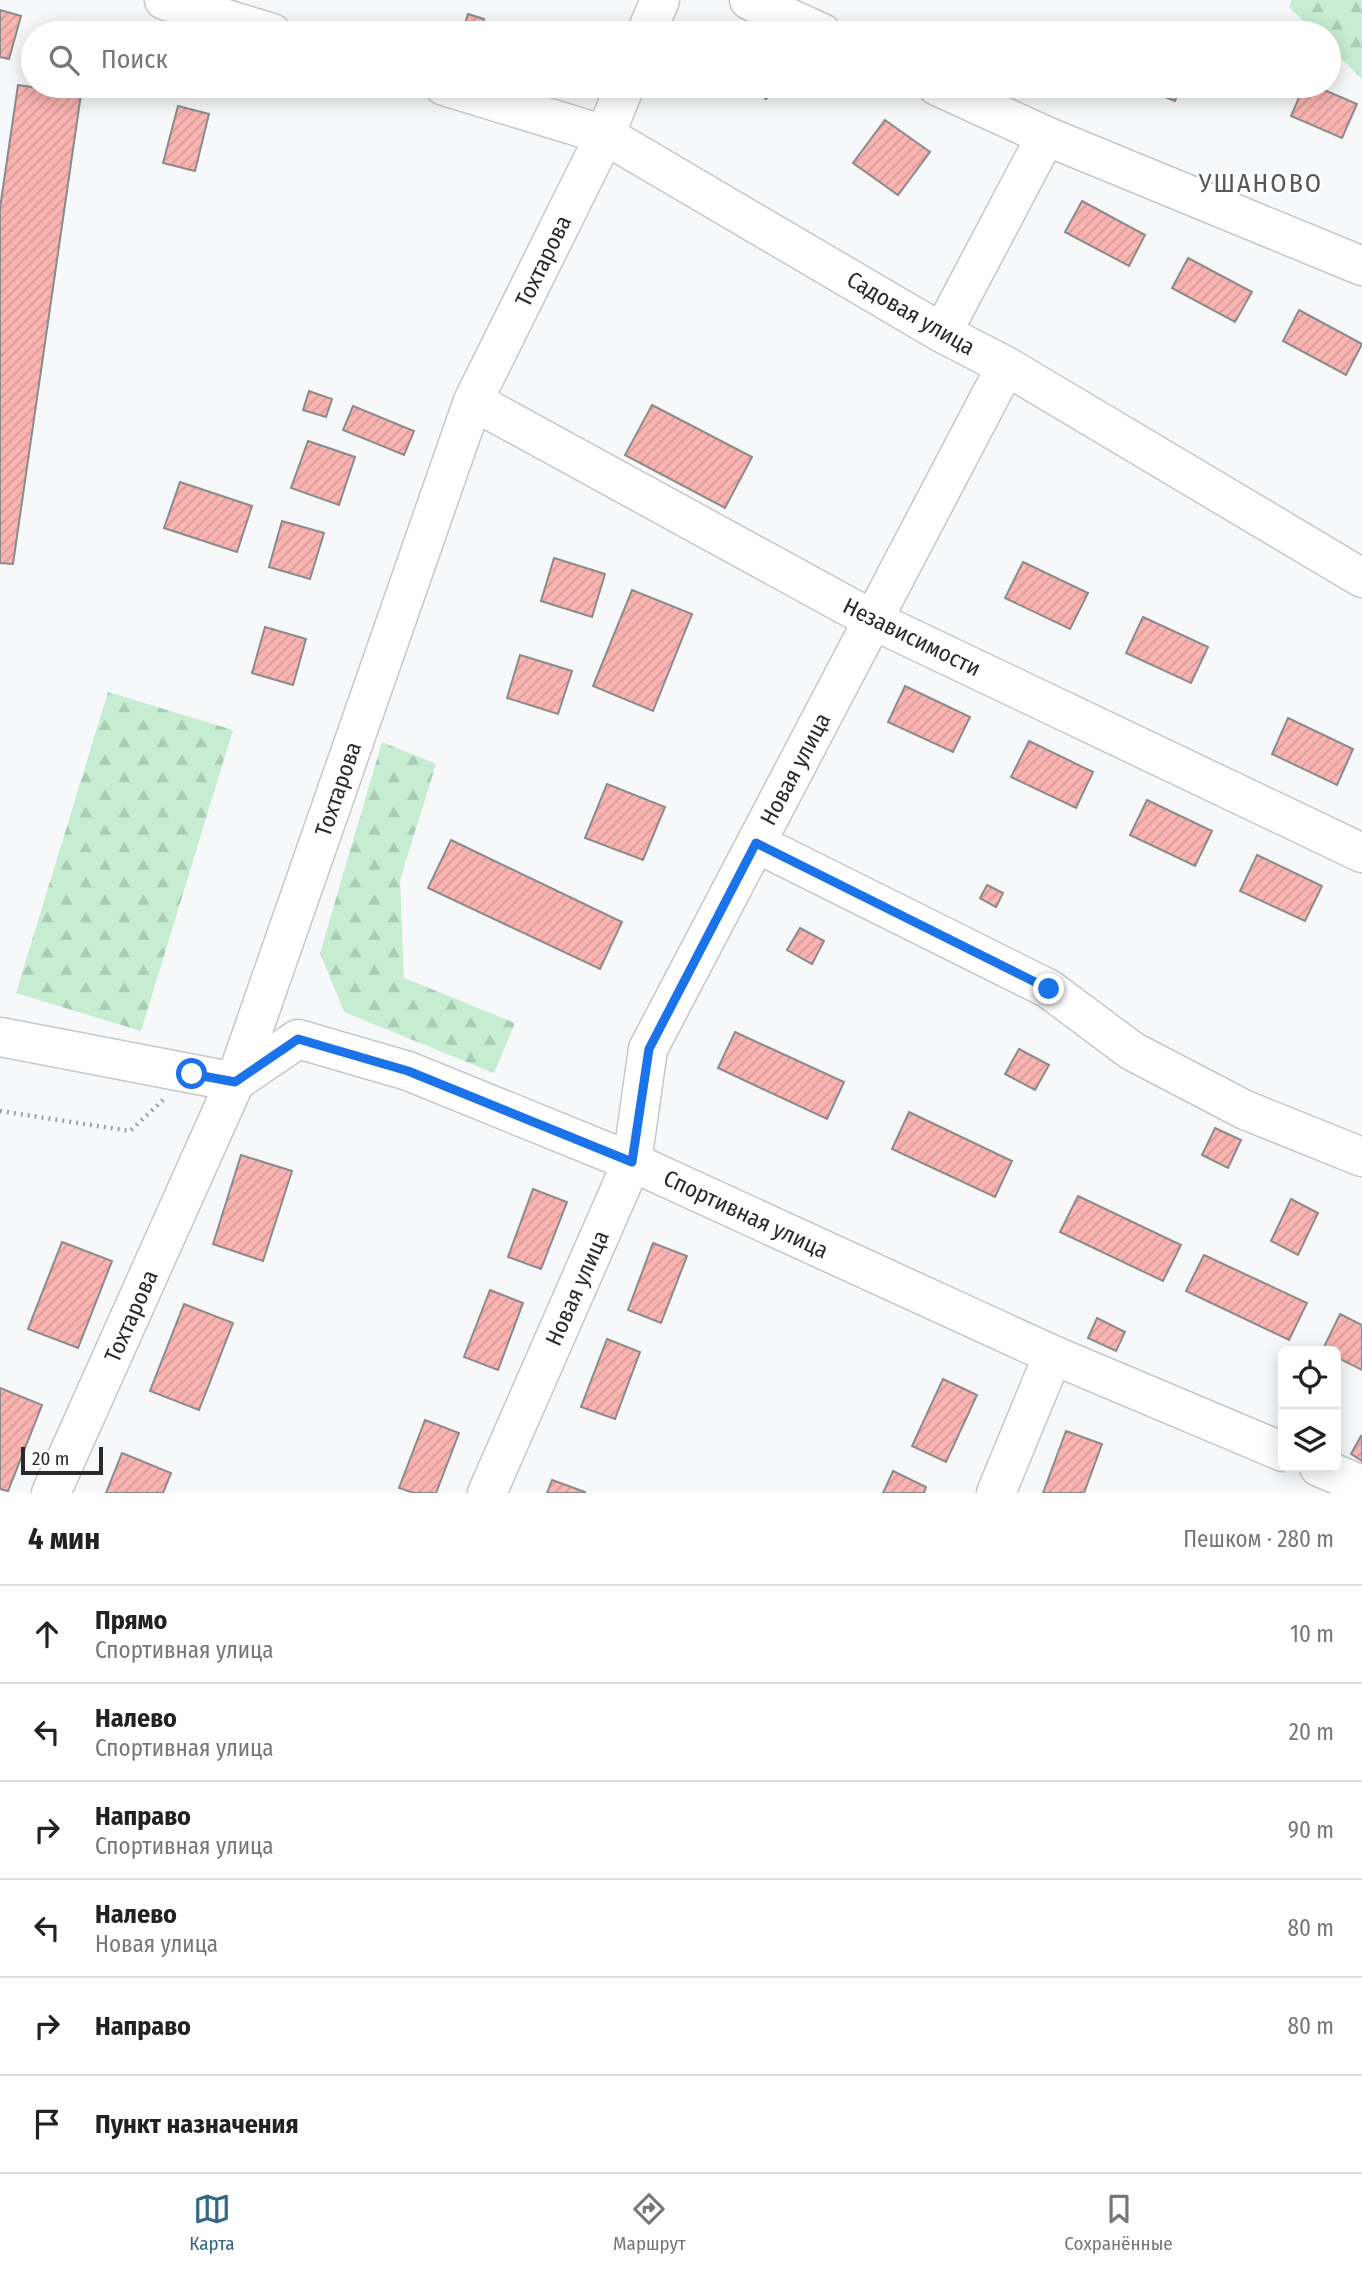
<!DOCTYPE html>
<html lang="ru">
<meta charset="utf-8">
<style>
:root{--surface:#fff;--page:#f2f2f2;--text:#222;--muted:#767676;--line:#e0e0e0;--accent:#326883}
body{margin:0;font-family:"Fira Sans Condensed",sans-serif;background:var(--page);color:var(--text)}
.controls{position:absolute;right:21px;bottom:21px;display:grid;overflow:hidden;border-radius:10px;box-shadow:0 4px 18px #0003}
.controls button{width:63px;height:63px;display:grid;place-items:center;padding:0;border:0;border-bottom:2px solid var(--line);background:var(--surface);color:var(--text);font:35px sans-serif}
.scale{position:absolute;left:21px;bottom:18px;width:82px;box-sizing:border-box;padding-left:7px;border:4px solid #2a2a2a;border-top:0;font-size:19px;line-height:24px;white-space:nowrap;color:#2a2a2a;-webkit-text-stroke:5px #fff;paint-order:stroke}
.stop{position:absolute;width:21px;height:21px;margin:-16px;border:5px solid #1a73e8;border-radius:50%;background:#fff}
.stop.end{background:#1a73e8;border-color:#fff;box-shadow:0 2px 7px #0008}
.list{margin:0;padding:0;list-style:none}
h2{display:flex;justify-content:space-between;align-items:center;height:91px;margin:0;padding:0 28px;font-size:30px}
h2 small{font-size:23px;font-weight:400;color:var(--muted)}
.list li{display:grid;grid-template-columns:46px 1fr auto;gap:21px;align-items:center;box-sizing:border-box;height:98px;padding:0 28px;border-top:2px solid var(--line)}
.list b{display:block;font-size:26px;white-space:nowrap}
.list p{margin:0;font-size:23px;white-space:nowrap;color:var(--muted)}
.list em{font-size:23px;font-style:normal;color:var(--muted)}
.icon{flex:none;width:38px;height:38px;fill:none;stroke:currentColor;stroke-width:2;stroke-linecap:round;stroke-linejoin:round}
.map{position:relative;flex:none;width:1362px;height:1493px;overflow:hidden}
.search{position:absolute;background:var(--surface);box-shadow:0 4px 18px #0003;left:21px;right:21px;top:21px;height:77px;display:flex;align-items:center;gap:18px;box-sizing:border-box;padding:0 24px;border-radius:38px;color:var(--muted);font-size:26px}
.sheet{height:679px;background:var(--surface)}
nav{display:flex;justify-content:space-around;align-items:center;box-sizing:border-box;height:98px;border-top:2px solid var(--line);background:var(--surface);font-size:19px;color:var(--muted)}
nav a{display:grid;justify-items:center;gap:4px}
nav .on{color:var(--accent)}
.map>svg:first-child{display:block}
.forest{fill:url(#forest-firs)}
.building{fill:url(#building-hatch);stroke:#8c8b8b;stroke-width:2}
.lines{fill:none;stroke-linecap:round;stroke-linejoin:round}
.minor-casing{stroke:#c6c7c8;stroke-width:41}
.path{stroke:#a0a1a1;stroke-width:4.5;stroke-dasharray:2 5;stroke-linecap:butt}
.minor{stroke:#fff;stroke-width:38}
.route{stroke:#1a73e8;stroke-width:9}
.labels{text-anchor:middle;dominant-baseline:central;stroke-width:5;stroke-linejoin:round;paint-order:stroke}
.street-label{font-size:23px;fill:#2a2a2a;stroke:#fff}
.quarter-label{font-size:26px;letter-spacing:2px;fill:#575759;stroke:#fff}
</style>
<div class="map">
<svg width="1362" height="1493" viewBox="0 0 1362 1493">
<defs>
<pattern id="forest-firs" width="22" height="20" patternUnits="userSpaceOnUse" patternTransform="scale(1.75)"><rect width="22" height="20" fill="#c6edd2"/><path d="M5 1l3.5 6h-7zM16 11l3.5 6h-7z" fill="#aacbb4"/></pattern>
<pattern id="building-hatch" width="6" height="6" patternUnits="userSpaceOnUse" patternTransform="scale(1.75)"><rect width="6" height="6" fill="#f9b3b1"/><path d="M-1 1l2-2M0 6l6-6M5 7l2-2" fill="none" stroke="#d69a98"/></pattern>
</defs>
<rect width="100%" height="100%" fill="#f7f8f9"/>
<path class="forest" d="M1292,0H1362V79L1329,46V33H1316L1289,7Z
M108,692L233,730L141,1031L16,993Z
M382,742L436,764L400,880L404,978L515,1023L494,1073L344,1012L320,953Z"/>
<path class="building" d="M0,10L21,16L9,59L0,57Z
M468,14L484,19L479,33H462Z
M18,85L81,94L13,564L0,563V208Z
M747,86H775L766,99Z
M1137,86H1181L1175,101Z
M1304,86H1315L1357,104L1342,138L1291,116Z
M178,106L209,114L195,171L163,163Z
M885,120L930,152L898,195L853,163Z
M1082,201L1145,235L1129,266L1065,232Z
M1188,258L1252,292L1235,322L1172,288Z
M1299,310L1362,344L1346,375L1283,341Z
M309,391L332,399L326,417L303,410Z
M652,405L752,457L725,508L625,455Z
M353,406L414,431L404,455L343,430Z
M308,441L355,457L339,505L291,488Z
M180,482L252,506L237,552L164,528Z
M282,521L324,533L310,579L269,567Z
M554,558L605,574L592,617L541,601Z
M1023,562L1088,593L1070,629L1005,598Z
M632,590L692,614L653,711L593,686Z
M1143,617L1208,647L1191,683L1126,653Z
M265,627L306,639L293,685L252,673Z
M520,655L572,671L558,714L507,698Z
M905,686L970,717L953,752L888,722Z
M1288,718L1353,749L1337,785L1272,754Z
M1029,741L1093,772L1076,808L1011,777Z
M607,784L665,807L643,860L585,838Z
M1147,800L1212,831L1195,866L1130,835Z
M451,840L622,922L600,969L428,888Z
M1257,855L1322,886L1305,921L1240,891Z
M987,885L1003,893L996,907L980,898Z
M800,928L824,941L812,964L787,950Z
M735,1032L844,1082L827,1119L718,1068Z
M1019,1049L1049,1065L1035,1090L1005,1074Z
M909,1112L1012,1161L995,1197L892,1149Z
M1215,1128L1241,1140L1228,1168L1202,1155Z
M241,1155L292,1171L263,1261L213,1244Z
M533,1189L567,1202L541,1269L508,1257Z
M1078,1196L1181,1245L1163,1281L1060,1232Z
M1291,1199L1318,1213L1298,1255L1271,1241Z
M62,1242L112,1261L78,1348L28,1329Z
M653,1243L687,1256L661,1323L628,1310Z
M1204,1255L1307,1303L1289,1340L1186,1291Z
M490,1290L523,1303L498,1370L464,1357Z
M184,1304L233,1323L199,1410L150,1391Z
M1340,1314L1362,1325V1370L1336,1357V1351H1322Z
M1097,1318L1125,1332L1116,1351L1088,1338Z
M607,1339L640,1352L615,1419L581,1407Z
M943,1379L977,1395L946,1462L912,1446Z
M0,1388L42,1405L8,1491L0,1489Z
M425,1420L459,1433L436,1493H414L399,1488Z
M1066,1431L1102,1444L1084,1493H1043Z
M1361,1436L1362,1437V1461L1351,1454Z
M122,1453L171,1473L163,1493H106Z
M893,1471L926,1487L924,1493H883Z
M552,1480L585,1492V1493H547Z"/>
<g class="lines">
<defs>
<path id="minor" d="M164,0L272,33
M749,0L822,33
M646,33L660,0
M444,86L605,135L942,333L1006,366L1362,578
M937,86L1046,136L1362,266
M942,333L1046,136
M473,401L873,620L1362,853
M756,843L1049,989L1132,1051L1245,1110L1362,1157
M0,1037L235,1082L298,1039L408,1071L632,1162L1053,1355L1283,1452
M1319,1467L1362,1485
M51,1493L235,1082L473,401L605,135L625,86
M487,1493L632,1162L648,1049L1006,366
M996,1493L1053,1355"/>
</defs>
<use href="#minor" class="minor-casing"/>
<path class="path" d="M0,1111L130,1131L163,1100"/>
<use href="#minor" class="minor"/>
</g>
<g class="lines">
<path class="route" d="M192,1074L235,1082L298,1039L408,1071L632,1162L649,1049L756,843L1049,989"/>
</g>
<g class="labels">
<g class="street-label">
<text transform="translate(543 261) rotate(-64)">Тохтарова</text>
<text transform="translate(911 313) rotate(30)">Садовая улица</text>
<text transform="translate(912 637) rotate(26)">Независимости</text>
<text transform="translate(795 769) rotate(-62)">Новая улица</text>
<text transform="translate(338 789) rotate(-71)">Тохтарова</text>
<text transform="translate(746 1214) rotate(25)">Спортивная улица</text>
<text transform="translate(577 1288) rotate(-66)">Новая улица</text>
<text transform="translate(131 1316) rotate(-66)">Тохтарова</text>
</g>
<g class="quarter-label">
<text x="1261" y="183">УШАНОВО</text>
</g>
</g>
</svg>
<div class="controls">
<button><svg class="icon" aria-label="locate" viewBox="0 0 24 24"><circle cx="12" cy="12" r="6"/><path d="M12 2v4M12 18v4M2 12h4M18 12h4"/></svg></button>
<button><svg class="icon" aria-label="layers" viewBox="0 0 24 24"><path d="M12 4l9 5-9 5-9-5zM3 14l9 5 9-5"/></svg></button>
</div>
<div class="scale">20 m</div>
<div class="stop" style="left:192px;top:1074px"></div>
<div class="stop end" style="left:1049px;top:989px"></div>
<div class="search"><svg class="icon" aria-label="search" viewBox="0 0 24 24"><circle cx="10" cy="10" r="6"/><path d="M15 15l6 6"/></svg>Поиск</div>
</div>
<section class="sheet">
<h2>4 мин<small>Пешком · 280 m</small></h2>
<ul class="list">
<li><svg class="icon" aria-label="ahead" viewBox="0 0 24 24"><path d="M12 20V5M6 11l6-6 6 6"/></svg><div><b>Прямо</b><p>Спортивная улица</p></div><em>10 m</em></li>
<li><svg class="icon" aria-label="left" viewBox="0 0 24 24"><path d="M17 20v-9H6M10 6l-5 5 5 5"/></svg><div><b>Налево</b><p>Спортивная улица</p></div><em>20 m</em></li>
<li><svg class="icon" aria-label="right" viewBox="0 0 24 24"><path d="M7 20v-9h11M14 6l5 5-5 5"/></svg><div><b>Направо</b><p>Спортивная улица</p></div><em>90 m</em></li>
<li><svg class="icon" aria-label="left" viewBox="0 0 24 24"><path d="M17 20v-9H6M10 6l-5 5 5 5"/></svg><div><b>Налево</b><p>Новая улица</p></div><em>80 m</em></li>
<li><svg class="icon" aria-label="right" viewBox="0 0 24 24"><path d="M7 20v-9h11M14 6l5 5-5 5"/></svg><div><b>Направо</b></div><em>80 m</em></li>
<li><svg class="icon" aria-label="arrive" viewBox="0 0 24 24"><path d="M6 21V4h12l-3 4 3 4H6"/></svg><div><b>Пункт назначения</b></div></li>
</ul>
</section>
<nav>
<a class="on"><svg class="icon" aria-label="map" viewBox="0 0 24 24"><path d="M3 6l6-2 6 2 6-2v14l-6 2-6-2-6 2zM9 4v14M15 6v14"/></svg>Карта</a>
<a><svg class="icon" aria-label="directions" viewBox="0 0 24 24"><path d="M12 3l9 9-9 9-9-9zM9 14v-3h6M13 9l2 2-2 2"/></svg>Маршрут</a>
<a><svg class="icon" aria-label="saved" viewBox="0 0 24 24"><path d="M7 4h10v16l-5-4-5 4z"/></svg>Сохранённые</a>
</nav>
